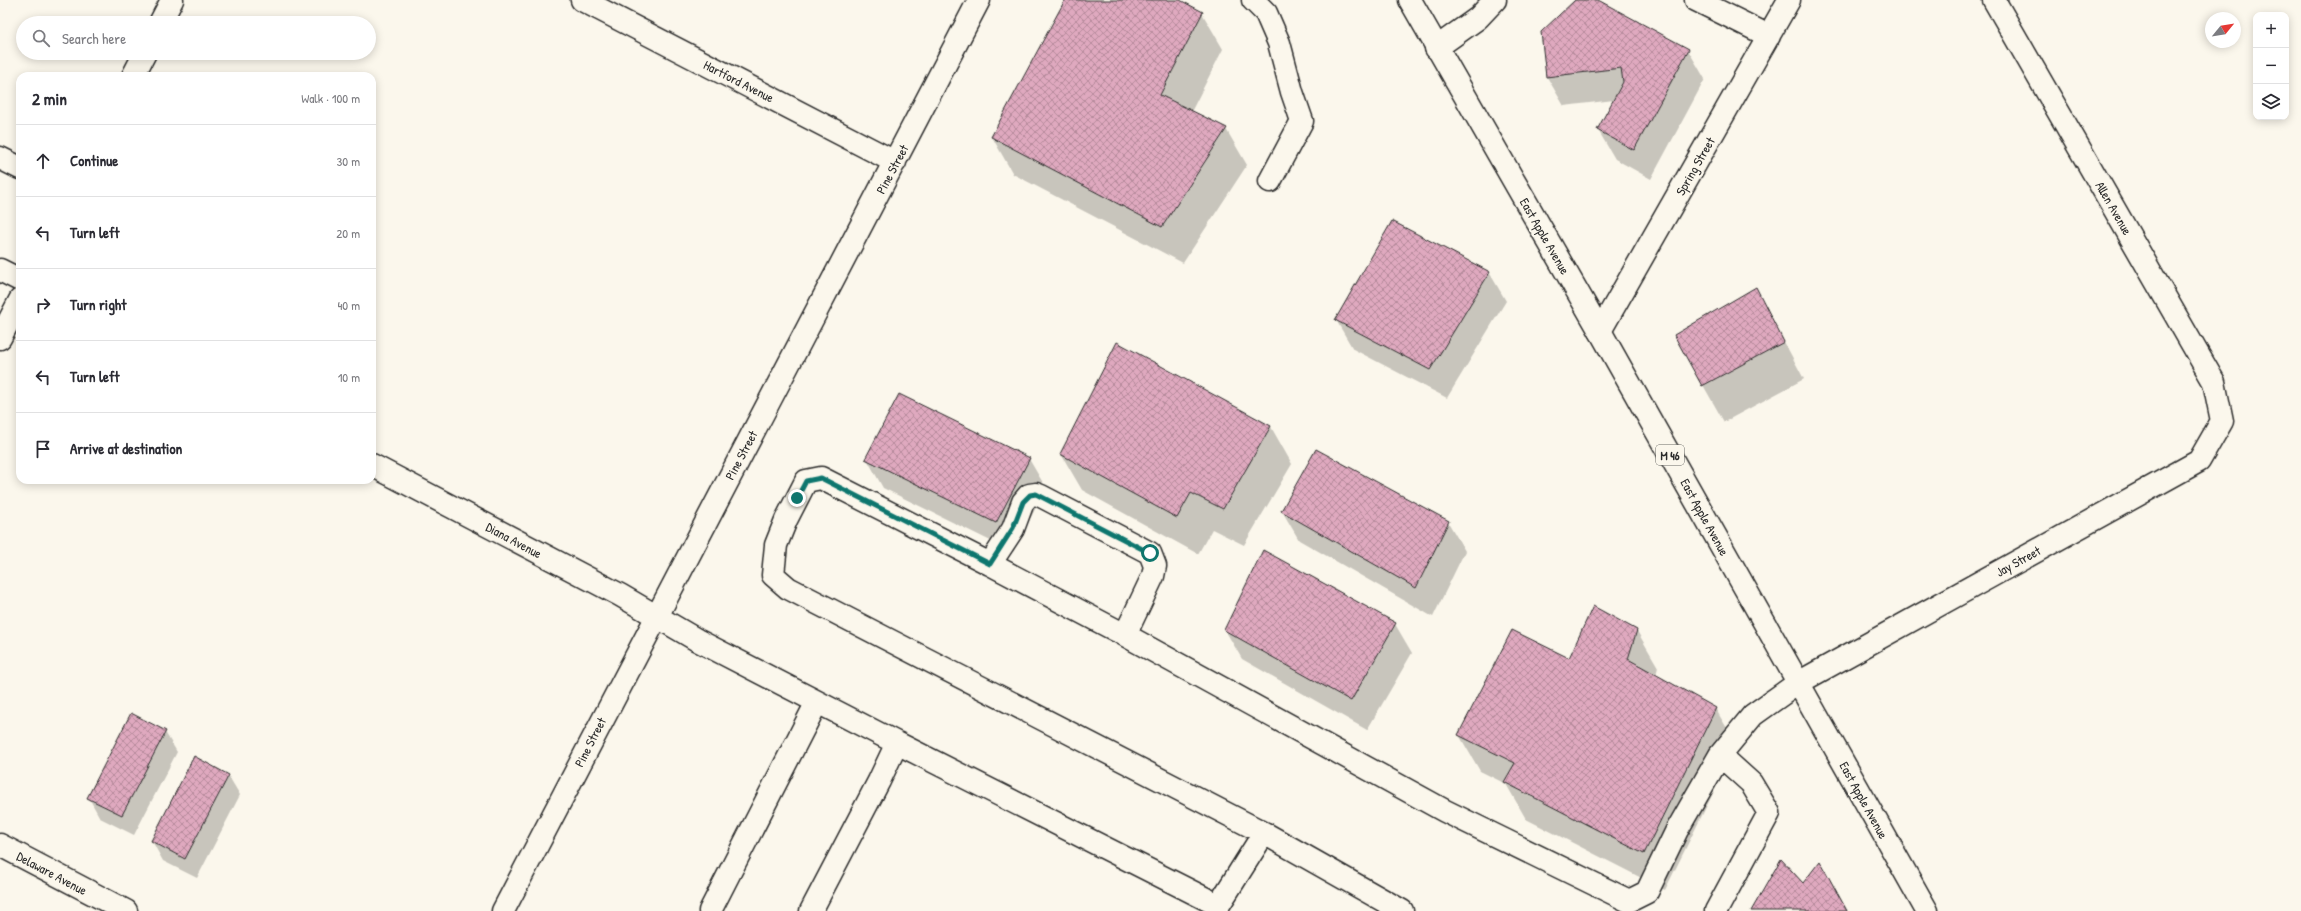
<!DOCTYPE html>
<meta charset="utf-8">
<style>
:root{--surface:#fff;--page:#f2f2f3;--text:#2b2b33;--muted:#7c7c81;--line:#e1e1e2}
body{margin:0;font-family:"Patrick Hand",sans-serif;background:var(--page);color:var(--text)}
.controls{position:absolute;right:12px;top:12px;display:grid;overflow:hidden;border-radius:8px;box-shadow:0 2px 10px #0003}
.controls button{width:36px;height:36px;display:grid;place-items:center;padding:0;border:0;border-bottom:1px solid var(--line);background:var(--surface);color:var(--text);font:20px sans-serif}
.compass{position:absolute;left:2205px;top:12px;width:36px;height:36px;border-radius:50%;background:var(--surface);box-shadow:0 2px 10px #0003;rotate:60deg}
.stop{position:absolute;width:12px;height:12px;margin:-9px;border:3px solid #0f766e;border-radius:50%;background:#fff}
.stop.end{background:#0f766e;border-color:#fff;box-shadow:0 1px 4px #0008}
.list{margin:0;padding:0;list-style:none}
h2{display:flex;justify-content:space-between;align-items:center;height:52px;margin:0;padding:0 16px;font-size:17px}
h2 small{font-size:13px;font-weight:400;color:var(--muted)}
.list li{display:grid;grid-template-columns:26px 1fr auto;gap:12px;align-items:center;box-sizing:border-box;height:72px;padding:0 16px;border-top:1px solid var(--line)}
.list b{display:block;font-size:15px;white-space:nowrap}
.list em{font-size:13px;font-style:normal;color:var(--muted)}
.icon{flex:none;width:22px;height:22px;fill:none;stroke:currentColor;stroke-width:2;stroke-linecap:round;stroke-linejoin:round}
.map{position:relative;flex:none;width:2301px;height:911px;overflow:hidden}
.search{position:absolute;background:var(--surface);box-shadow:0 2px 10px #0003;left:16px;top:16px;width:360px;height:44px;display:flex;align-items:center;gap:10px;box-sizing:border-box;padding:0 14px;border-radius:22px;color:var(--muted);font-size:15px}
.panel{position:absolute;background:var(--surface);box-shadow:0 2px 10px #0003;left:16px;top:72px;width:360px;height:412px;border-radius:12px}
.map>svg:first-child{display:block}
.shadow{fill:#0003}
.building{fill:url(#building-cross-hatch);stroke:#2b2b2b}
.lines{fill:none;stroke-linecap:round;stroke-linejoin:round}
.minor-casing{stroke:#2b2b2b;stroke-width:25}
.major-casing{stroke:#2b2b2b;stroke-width:25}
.minor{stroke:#fbf7ec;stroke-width:22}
.major{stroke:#fbf7ec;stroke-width:22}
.route{stroke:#0f766e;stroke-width:5}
.labels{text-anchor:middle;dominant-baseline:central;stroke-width:4;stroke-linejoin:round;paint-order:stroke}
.shield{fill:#fbf7ec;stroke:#696865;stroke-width:1}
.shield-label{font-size:12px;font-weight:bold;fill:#2b2b2b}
.street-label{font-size:13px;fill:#2b2b2b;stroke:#fbf7ec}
</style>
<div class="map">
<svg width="2301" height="911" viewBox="0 0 2301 911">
<defs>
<pattern id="building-cross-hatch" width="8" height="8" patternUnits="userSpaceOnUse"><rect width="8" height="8" fill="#dfa9bf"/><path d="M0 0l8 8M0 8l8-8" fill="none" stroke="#b58a9b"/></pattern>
</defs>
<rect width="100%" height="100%" fill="#fbf7ec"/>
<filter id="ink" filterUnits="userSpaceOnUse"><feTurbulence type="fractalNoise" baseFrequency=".025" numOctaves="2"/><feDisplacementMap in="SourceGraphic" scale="8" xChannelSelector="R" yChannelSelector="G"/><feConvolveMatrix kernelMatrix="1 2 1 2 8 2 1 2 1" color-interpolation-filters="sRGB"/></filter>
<g filter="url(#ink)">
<path class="shadow" d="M1066,0H1178L1202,13L1223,49L1191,112L1226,129L1247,165L1183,263L1013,174L992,137Z
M1576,0H1596L1688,50L1705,79L1651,179L1615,159L1598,130L1614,100L1564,106L1547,77Z
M1489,272L1506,301L1447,398L1353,349L1336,320Z
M1756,289L1804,379L1724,422L1703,385Z
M1117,343L1271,427L1292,464L1244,545L1212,529L1198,554L1082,490L1061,454Z
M867,459H1029L1046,488L1013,552L883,488Z
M1282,511L1448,522L1465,551L1433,617L1299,540Z
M1395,624L1412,653L1367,730L1242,659L1225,630Z
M1637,631L1658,667L1656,675L1715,708L1737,745L1665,890L1526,819L1506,784L1480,771L1459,735L1569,660Z
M165,732L177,752L134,835L100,818L89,798Z
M228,775L240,795L197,878L163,861L152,841Z
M1820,862L1848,911H1752L1803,885Z"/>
<path class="building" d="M1065,0H1180L1203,12L1160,95L1227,128L1162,227L991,137Z
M1575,0H1598L1689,49L1634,150L1597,130L1623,82L1621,68L1546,77L1541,32Z
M1392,221L1490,272L1430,370L1335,320Z
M1756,287L1784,342L1702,386L1674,335Z
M1117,342L1271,426L1223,509L1191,493L1177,518L1060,454Z
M899,394L1030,458L996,523L865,459Z
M1316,449L1449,521L1416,588L1281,511Z
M1263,550L1396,623L1351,701L1224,630Z
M1593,606L1637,630L1628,659L1716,708L1644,854L1504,782L1515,763L1458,735L1512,630L1569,658Z
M131,713L166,731L122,815L87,798Z
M194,756L229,775L185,859L151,841Z
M1781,859L1803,883L1820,861L1847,911H1751Z"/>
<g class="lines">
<defs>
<path id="minor" d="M582,0L895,162
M1253,0L1266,13L1279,43L1292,92L1302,121L1270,181
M1696,0L1769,36
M160,23L172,0
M1436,48L1478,18L1495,0
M133,76L145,53
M0,158L20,168
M0,270L20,280
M1600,331L1789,0
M0,338L20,300
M372,465L620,595L697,640L897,743
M990,564L1125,635
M1264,833L1402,911
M0,845L126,911
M503,911L979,0
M710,911L817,702
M811,911L879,781L897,743L1210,901L1220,903L1264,833L788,588L773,575L776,545L786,520L806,481L821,478L990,564L1013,529L1023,502L1029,495L1036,494L1041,496L1150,553L1155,566L1153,576L1125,635L1445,811L1629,901L1647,892L1677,830L1720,755L1753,715L1798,683L2199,461L2222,421L2214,382L1994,0
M1716,911L1769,813L1751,783L1720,755"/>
<path id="major" d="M1410,0L1600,331L1927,911"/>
</defs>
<use href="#minor" class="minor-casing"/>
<use href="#major" class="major-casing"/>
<use href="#minor" class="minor"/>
<use href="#major" class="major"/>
</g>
</g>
<g class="lines" filter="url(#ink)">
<path class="route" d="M797,498L806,481L821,478L990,564L1013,528L1023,502L1030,495L1036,494L1150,553"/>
</g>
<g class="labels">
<rect class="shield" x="1656" y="445" width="28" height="20" rx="3"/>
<g class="shield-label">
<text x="1670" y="455">M 46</text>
</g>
<g class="street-label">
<text transform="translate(739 81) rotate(27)">Hartford Avenue</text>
<text transform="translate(1695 166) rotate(-60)">Spring Street</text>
<text transform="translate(892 169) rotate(-62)">Pine Street</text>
<text transform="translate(2114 208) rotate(60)">Allen Avenue</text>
<text transform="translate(1545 236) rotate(60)">East Apple Avenue</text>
<text transform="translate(741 455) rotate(-62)">Pine Street</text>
<text transform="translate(1705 517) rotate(61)">East Apple Avenue</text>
<text transform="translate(514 540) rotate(28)">Diana Avenue</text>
<text transform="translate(2018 561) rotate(-29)">Jay Street</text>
<text transform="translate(590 742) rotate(-63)">Pine Street</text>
<text transform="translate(1864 800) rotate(61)">East Apple Avenue</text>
<text transform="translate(52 873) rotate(28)">Delaware Avenue</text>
</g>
</g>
</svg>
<div class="controls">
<button>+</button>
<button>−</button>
<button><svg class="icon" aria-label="layers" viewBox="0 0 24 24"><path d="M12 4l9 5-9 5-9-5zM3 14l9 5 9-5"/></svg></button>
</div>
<svg class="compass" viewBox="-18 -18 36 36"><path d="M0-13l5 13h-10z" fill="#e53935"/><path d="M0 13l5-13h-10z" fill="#7c7c81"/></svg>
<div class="stop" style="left:1150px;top:553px"></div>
<div class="stop end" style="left:797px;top:498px"></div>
<div class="search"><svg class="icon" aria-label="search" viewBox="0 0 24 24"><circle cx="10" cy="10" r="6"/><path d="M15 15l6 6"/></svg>Search here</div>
<section class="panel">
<h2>2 min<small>Walk · 100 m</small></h2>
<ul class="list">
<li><svg class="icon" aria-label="ahead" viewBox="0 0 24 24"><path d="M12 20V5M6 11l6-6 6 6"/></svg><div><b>Continue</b></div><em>30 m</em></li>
<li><svg class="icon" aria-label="left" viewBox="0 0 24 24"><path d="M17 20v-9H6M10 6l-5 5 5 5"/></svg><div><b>Turn left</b></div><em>20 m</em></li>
<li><svg class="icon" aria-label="right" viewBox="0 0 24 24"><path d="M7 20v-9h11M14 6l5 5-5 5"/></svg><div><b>Turn right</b></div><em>40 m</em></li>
<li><svg class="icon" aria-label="left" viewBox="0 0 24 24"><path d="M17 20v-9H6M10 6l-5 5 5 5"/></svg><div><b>Turn left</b></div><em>10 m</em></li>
<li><svg class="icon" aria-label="arrive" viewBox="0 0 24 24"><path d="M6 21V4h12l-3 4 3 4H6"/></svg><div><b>Arrive at destination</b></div></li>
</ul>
</section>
</div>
